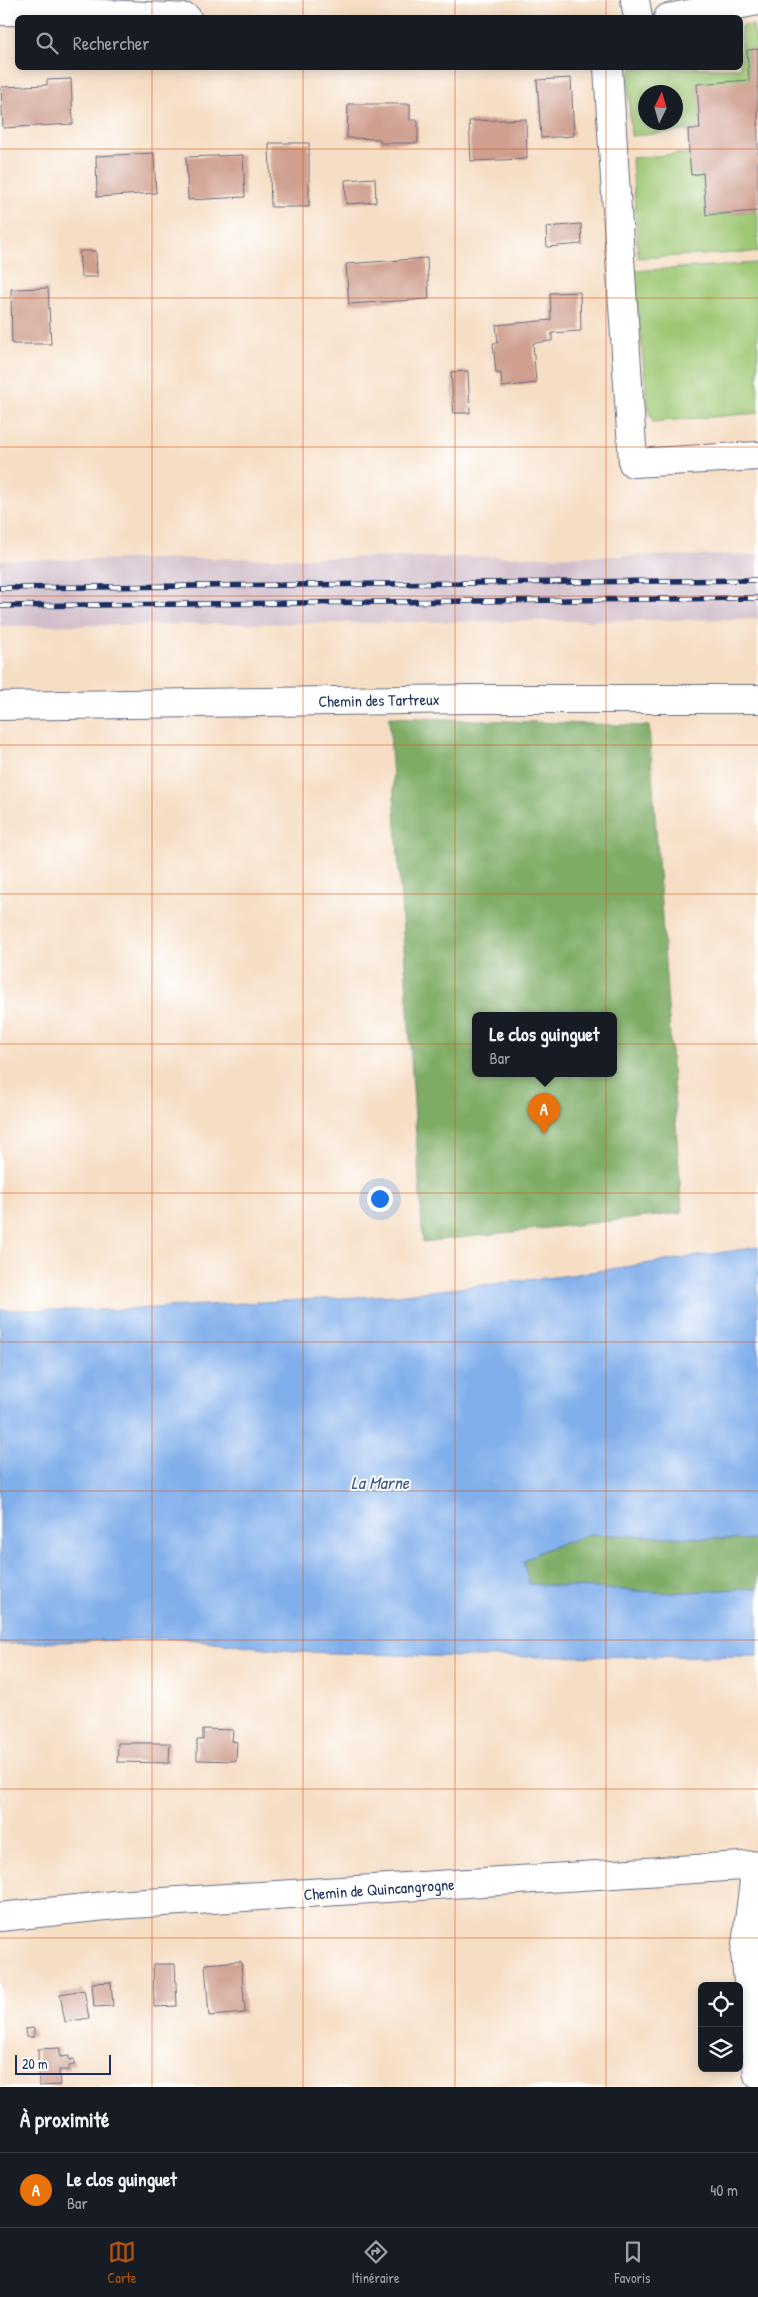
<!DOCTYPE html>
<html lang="fr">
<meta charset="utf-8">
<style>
:root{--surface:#171b24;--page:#242831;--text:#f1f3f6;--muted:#9ea1a6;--line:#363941;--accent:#b45309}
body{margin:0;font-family:"Patrick Hand",sans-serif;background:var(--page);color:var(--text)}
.controls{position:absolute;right:15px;bottom:15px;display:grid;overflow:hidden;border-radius:8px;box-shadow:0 2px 12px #0003}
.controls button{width:45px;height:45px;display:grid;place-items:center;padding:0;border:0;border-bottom:1px solid var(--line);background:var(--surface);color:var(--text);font:25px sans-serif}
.compass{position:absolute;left:638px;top:85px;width:45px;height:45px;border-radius:50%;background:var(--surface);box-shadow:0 2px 12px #0003;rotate:5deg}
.scale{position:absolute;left:15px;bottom:12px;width:96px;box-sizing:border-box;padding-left:5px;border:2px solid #1b2f5e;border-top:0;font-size:14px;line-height:18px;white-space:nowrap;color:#1b2f5e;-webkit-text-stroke:4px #fff;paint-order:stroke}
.you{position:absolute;left:379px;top:1198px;width:18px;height:18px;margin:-12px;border:4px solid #fff;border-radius:50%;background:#1a73e8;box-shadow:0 0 0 8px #1a73e833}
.badge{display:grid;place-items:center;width:32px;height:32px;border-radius:50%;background:var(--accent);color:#fff;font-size:16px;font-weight:700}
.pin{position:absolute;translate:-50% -41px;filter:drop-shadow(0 1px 2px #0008)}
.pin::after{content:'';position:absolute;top:26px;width:18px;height:15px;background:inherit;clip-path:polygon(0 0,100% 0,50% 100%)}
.popup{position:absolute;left:472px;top:1012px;width:145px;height:65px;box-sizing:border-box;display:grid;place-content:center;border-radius:8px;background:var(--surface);filter:drop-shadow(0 1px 4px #0005);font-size:16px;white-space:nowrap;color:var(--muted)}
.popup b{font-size:19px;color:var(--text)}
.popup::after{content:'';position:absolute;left:50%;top:100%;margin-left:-10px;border:10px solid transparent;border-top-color:var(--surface)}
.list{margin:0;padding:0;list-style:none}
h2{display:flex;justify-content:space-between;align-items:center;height:65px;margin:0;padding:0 20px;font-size:21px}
h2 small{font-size:16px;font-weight:400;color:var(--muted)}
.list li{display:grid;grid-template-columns:32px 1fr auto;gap:15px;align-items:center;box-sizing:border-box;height:75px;padding:0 20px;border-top:1px solid var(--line)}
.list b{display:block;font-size:19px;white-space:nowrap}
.list p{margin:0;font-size:16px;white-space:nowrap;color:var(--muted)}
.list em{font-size:16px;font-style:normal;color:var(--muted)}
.icon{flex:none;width:28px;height:28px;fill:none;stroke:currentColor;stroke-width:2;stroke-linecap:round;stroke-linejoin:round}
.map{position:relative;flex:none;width:758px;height:2087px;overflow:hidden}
.search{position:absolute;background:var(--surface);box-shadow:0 2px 12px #0003;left:15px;right:15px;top:15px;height:55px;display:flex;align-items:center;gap:12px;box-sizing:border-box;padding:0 18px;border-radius:8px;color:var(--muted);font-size:19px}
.sheet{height:140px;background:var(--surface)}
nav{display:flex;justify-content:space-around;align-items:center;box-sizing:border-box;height:70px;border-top:1px solid var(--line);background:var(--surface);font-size:14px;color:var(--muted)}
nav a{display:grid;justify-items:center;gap:2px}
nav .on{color:var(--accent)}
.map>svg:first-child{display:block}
.industrial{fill:#d1bdc9}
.green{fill:#9ec773;stroke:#5c7b68;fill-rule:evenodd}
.forest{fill:#7eac65;stroke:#4c6e62;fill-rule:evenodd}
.water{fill:#81afeb;stroke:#4e6fa4}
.building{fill:#cf9f8f}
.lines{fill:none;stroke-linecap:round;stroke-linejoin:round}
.minor-casing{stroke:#686c82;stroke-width:30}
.minor{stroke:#fff;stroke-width:28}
.rail-casing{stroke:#1b2f5e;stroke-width:5.5}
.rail{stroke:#fff;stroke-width:4;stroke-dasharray:11;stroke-linecap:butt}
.grid{fill:none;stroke:#d45514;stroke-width:1;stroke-opacity:0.55}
.labels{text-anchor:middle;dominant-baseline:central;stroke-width:4;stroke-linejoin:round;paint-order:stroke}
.street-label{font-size:16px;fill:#1b2f5e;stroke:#fff}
.water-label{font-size:18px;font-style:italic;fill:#3f5c8f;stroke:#fff}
</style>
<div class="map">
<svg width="758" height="2087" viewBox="0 0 758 2087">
<rect width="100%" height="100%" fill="#fff"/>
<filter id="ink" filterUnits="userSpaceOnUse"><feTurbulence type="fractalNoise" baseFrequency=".02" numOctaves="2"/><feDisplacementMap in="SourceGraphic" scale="10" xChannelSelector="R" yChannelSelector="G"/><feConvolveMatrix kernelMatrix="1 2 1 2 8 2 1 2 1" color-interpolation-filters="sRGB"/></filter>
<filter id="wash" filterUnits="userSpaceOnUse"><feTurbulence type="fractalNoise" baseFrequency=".0096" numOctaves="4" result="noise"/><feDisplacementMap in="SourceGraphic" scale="20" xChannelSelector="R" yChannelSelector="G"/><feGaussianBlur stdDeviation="1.12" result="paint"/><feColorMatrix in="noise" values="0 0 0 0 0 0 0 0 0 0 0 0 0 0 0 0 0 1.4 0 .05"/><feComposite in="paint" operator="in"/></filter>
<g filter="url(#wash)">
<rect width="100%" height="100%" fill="#f6dec5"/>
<path class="industrial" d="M758,555V619L0,626V560Z"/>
<path class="green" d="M753,25L757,49L747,50L749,80L700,129L631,136L628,82L632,68H740L741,26ZM646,92H676V122H646Z
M689,153L691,174L703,173L706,215L758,211V252L638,258L632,158Z
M758,263V413L653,422L648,409L634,271Z"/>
<path class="forest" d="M389,717L649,726L682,1213L423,1242ZM475,1015H613V1073H475Z
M589,1534L758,1540V1588L669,1593L529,1584L523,1562L541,1551Z"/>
<path class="water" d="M758,1247V1540L589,1534L541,1551L523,1562L529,1584L669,1593L758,1588V1656L462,1657L302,1652L179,1638L0,1644V1310H112L396,1295L571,1275Z"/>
<g id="blocks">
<path class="building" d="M758,49V211L706,215L703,173L691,175L689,153L688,129H700L697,84L749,80L747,50Z
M571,78L574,136L541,138L537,80Z
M71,79L73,124L3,128L1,87L47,85V80Z
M348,104H410V120H418V143H380V139L347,138Z
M526,119L527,159L471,161L469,121Z
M269,143H309V207H271Z
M154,153L156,193L97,197L96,156Z
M243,155L245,197L188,200L186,157Z
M375,178L376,202L346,204L345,180Z
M581,224L582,244L547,247L546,227Z
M79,251H96L97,277H81Z
M427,258L429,299L349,304L346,264Z
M48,288L51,344H12L11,289Z
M580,292L581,331L552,333V341L533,343L536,383L502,387L501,373H496L493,343H498L496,325L551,320L550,293Z
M468,371L470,413H454L451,372Z
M203,1729L233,1730L232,1741L237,1742L236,1761L197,1760V1740H203Z
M118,1743H170L169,1763L117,1762Z
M241,1961L245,2013L209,2016L205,1964Z
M153,1964H175L177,2006L154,2007Z
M111,1982L113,2006L94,2007L92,1983Z
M84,1990L89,2018L65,2022L60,1994Z
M34,2028V2037H26L25,2029Z
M60,2048V2057L69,2056V2060L74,2059V2065L69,2066V2070H59L60,2085L39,2086L38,2049Z"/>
</g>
</g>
<g filter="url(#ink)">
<use href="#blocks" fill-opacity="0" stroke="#686c82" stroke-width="1"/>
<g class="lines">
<defs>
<path id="minor" d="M635,0L638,18
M0,11L65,12L187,18
M668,18L758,1
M608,68L633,463L758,456
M0,706L472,699H758
M756,1865L745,1953L758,2075
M0,1917L115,1905L758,1865"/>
</defs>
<use href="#minor" class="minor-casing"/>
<use href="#minor" class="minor"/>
<defs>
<path id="rail" d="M0,588L758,580
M0,606L758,598"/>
</defs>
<use href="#rail" class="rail-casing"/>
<use href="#rail" class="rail"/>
</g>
</g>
<path class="grid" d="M152,0V18M303,0V18M455,0V18M606,0V18M152,68V2087M303,68V2087M455,68V2087M606,68V2087M0,149H758M0,298H758M0,447H758M0,596H758M0,745H758M0,894H758M0,1044H758M0,1193H758M0,1342H758M0,1491H758M0,1640H758M0,1789H758M0,1938H758"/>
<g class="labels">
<g class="street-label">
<text transform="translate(379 700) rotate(-1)">Chemin des Tartreux</text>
<text transform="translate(379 1889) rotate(-4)">Chemin de Quincangrogne</text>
</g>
<g class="water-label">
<text x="380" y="1482">La Marne</text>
</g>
</g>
</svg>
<div class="controls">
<button><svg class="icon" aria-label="locate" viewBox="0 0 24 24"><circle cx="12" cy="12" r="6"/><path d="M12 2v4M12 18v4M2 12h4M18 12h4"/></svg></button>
<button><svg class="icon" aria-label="layers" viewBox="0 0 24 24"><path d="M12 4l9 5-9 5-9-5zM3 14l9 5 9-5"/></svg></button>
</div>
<svg class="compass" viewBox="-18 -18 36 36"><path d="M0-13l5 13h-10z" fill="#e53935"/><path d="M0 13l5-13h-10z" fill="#9ea1a6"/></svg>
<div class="scale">20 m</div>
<div class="you"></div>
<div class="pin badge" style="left:544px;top:1134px;background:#e8710a">A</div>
<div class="popup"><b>Le clos guinguet</b>Bar</div>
<div class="search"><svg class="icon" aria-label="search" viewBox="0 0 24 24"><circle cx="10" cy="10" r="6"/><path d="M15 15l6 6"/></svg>Rechercher</div>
</div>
<section class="sheet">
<h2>À proximité<small></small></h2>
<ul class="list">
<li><span class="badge" style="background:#e8710a">A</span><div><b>Le clos guinguet</b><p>Bar</p></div><em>40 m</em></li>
</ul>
</section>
<nav>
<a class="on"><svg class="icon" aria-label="map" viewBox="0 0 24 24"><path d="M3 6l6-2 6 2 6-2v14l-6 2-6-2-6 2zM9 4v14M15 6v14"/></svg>Carte</a>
<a><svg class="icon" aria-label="directions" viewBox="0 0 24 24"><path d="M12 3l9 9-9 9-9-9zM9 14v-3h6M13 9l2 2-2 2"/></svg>Itinéraire</a>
<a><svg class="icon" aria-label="saved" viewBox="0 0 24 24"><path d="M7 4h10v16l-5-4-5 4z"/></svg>Favoris</a>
</nav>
